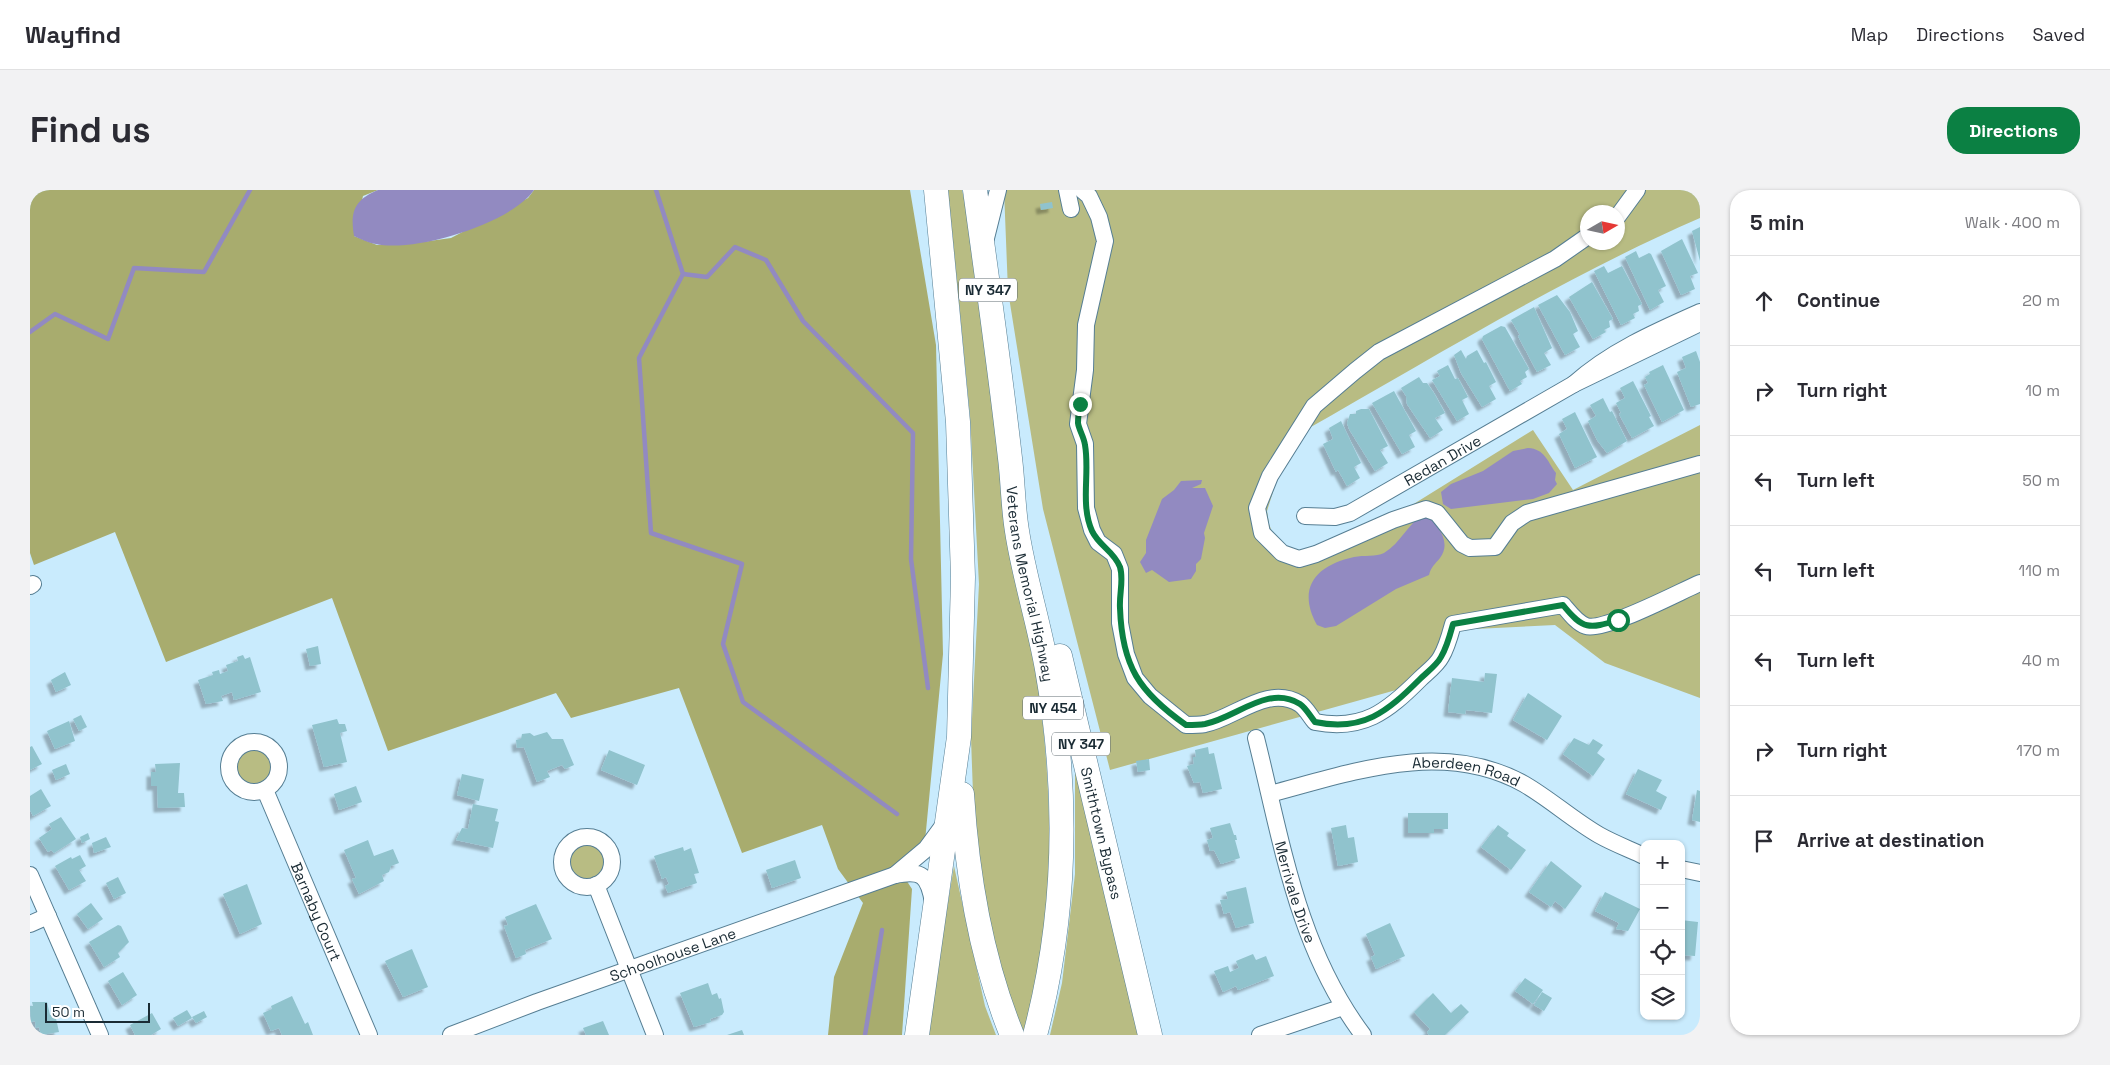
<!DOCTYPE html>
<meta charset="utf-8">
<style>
:root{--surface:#fff;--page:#f2f2f3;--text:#2b2b33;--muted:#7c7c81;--line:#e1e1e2;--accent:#0b8043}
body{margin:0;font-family:"Space Grotesk",sans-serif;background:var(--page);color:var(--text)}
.controls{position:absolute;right:15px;bottom:15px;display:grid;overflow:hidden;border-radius:10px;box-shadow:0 1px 4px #0004}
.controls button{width:45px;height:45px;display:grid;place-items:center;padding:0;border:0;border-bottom:1px solid var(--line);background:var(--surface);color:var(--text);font:25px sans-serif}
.compass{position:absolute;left:1550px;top:15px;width:45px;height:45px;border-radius:50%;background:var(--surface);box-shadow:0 1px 4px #0004;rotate:81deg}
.scale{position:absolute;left:15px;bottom:12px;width:105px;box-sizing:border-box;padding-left:5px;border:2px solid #1a2b34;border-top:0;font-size:14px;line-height:18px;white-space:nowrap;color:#1a2b34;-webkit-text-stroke:4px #fff;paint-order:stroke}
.stop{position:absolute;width:15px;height:15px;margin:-11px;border:4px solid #0b8043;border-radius:50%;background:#fff}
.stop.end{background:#0b8043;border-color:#fff;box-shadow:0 1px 5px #0008}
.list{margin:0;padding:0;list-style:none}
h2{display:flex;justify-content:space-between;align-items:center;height:65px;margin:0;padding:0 20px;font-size:21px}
h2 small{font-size:16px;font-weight:400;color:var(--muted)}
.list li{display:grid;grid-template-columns:32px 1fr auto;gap:15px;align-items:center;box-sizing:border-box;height:90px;padding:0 20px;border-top:1px solid var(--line)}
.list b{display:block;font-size:19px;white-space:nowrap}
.list em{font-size:16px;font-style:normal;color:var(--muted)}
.icon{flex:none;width:28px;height:28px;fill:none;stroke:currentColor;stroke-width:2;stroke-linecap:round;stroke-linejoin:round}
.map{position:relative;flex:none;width:1670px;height:845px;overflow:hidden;border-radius:20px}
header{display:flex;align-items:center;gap:30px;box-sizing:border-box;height:70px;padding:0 25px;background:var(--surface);border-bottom:1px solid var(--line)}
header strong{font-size:24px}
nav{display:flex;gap:28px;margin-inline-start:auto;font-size:18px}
.intro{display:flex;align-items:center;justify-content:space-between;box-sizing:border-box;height:120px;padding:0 30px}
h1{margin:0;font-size:35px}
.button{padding:12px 22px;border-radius:20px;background:var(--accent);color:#fff;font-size:18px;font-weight:700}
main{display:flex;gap:30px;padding:0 30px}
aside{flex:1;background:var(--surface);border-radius:20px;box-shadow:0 1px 4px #0004}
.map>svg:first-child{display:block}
.green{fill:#b8bc83;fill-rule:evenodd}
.forest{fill:#a8ac6e}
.water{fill:#928ac1}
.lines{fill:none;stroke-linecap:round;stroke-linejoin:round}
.stream{stroke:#928ac1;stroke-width:4.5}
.building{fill:#90c3cd;filter:url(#shadow)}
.minor-casing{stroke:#567e93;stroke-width:18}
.highway-casing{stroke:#567e93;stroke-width:25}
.minor{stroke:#fff;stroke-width:16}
.highway{stroke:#fff;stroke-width:24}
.route{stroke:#0b8043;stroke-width:6}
.labels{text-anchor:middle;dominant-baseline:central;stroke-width:4;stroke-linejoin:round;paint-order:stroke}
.shield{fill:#fff;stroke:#5f6b71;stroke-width:1}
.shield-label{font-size:14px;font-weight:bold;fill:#1a2b34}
.street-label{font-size:15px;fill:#1a2b34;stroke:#fff}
</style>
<header>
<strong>Wayfind</strong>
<nav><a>Map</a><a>Directions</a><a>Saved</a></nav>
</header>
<div class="intro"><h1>Find us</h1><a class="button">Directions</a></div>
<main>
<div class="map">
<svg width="1670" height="845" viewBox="0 0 1670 845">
<defs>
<filter id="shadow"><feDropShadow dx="-4.5" dy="4.5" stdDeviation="1" flood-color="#0004"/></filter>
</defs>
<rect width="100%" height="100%" fill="#c9ebfd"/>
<path class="green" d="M918,0H932L940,34C956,136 971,238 986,339C1006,470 1029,603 1015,736C1011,773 1003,809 995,845H991L962,747L944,632L941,548L949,394L940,226Z
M974,0H1670V28C1532,88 1403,168 1272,242L1252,273L1237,321L1239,334L1244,347L1256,357L1269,361L1292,356L1374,320L1503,240L1543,300L1670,235V508L1575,473L1525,435L1425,440L1384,495L1080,580L1013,319L978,101ZM1558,22H1588V52H1558Z
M205 577a20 20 0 1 1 40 0a20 20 0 1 1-40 0Z
M1045,574L1113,845H1020L1032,793L1045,684Z
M537 673a20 20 0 1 1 40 0a20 20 0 1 1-40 0Z
M924,676L955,816L966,845H896Z"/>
<path class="forest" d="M0,0H348L333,6L324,46L347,55L385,53L421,48L498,8L504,0H880L906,155L913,464L895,651L869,679L882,699L872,845H798L804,787L833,713L808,679L792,635L712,663L649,498L541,528L526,503L358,561L302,408L136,472L85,342L4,375L0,363Z"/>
<path class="water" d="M348,0H504C482,33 384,63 346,54C338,53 331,49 324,46C320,22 324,10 348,0Z
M1498,258C1515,259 1517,271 1526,283L1525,290L1527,294L1519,303L1503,309L1421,319L1413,314L1411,302L1421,294L1453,281L1483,261Z
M1172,290L1171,294L1162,298H1175L1183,316L1174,343L1175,348L1171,369L1166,374V381L1161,389L1139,392L1122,380L1116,383L1110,372L1116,363V350L1132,309L1144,300L1151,291Z
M1395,323C1408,335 1422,352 1410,368C1405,374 1401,377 1399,385L1366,399L1306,436L1295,438L1287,435C1266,397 1287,375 1324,367C1334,365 1346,367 1354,363C1371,353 1378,333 1395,323Z"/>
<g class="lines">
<path class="stream" d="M626,0L653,84L609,168L621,343L712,374L693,454L713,512L867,624
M653,84L677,87L705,57L736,70L773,131L883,243L881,369L898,498
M0,142L25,124L78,149L104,78L174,82L220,0
M835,845L852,740"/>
</g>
<path class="building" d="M1022,12L1023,18L1011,20L1010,14Z
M1670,37V71L1662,41Z
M1652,49L1668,83L1660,86L1665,99L1651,105L1631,61Z
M1606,61L1609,68L1619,63L1621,64L1636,96L1628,100L1634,112L1620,120L1595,67Z
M1574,76L1578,83L1592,76L1612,114L1608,116L1609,121L1603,124L1605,128L1591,135L1564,81Z
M1562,92L1583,129L1579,131L1580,137L1574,140L1576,142L1563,149L1539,107Z
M1527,105L1540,122L1548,141L1543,144L1550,157L1535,165L1508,115Z
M1504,117L1522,158L1514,163L1521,175L1507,182L1488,146L1490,145L1481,130Z
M1471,136L1475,137L1499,179L1495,182L1497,187L1490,191L1492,194L1480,201L1452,149L1453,146Z
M1431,160L1436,169L1437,166L1447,160L1454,173L1456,172L1466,192L1459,196L1466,209L1452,217L1431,183L1424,165Z
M1666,161L1670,172V214L1661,217L1647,182L1656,178L1652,167Z
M1418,175L1425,189L1428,188L1438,207L1432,210L1439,224L1427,231L1402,190L1410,186L1407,181Z
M1633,175L1654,220L1632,232L1614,195L1618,193L1615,187L1620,184L1619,182Z
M1389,187L1393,193H1397L1404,203L1415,223L1405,228L1413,240L1400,248L1377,214L1376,206L1371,198Z
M1603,191L1621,226L1619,227L1624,236L1602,248L1589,224L1591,223L1586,213L1595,208L1590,198Z
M1364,201L1386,241L1379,245L1385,257L1372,264L1342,213Z
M1573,208L1580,222L1582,221L1597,251L1577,263L1567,250L1558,231L1566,226L1560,215Z
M1331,219H1339L1358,256L1350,260L1358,273L1345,281L1319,239L1317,233L1320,224H1326V221Z
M1545,222L1567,267L1545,278L1529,244L1537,239L1532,229Z
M1311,231L1331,273L1324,277L1330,288L1317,296L1308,280L1306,282L1293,254L1303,249L1299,238Z
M288,456L291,474L280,476L276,459Z
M213,465L215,469L220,467L231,502L204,510L202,502L191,506L193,511L176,514L168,490L183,485L182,482L189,480L190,484L198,481L196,475L208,471L207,467Z
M35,482L41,495L26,502L21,490Z
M1455,483L1467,484L1462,523L1436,520L1435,524L1418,522L1422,488L1454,492Z
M1498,503L1532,526L1517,550L1483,530Z
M51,525L57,537L49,541L43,529Z
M307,529L309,534H315L317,541L310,543L317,572L294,577L282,535Z
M39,531L45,551L25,559L17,541Z
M517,542L522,549H533L544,575L535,579L532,575L517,581L520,587L507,592L494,557L487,558L486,550L491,549L492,544L500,543L504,546Z
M1544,548L1559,555L1563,549L1573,555L1567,563L1575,569L1563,586L1533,564Z
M2,556L12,574L0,580V557Z
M1178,557L1179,564L1184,563L1192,599L1173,603L1170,592L1164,593L1157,576L1164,574L1163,567H1166L1165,560Z
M579,560L615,575L607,595L571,580Z
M1119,569L1120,580L1108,582L1106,571Z
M150,573L148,603H154L155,617L128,618L127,596H121V582H126L125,574Z
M36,574L40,584L26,590L22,580Z
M1608,579L1632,590L1626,601L1637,607L1631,620L1596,604Z
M432,584L454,589L449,611L427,605Z
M326,596L332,612L309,620L304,604Z
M11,599L21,616L3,626L0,620V606Z
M1667,600L1670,601V632L1662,630Z
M443,614L468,619L465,631L469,632L463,658L426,650L432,638L438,639Z
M1378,623H1418V639H1404V643H1378Z
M31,627L46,649L24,663L21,660L18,662L9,648L22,639L19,634Z
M1200,633L1204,645H1206L1207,650H1205L1210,668L1191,674L1184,660L1180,661L1177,650L1183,648L1180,638Z
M1316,635L1318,648L1324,647L1328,672L1308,676L1301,638Z
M1468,635L1479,643L1477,646L1496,660L1481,680L1451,657Z
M58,643L60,649L52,653L50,647Z
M76,647L81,657L64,663L62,653Z
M338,650L344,666L363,659L369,673L361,676L359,682L352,685L354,691L329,704L322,689L326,688L314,660Z
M653,657L654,661L661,658L669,683L664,684L667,693L638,703L635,696L639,694L636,687L632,689L624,666Z
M50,665L56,676L49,680L56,691L39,700L25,676L41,667L42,669Z
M765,670L771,688L742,698L736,680Z
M1521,671L1552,696L1535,719L1525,711L1521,717L1499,702Z
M88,687L96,703L84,709L76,693Z
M217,694L232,734L210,744L193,704Z
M1216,697L1224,733L1206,738L1200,722L1194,724L1190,710L1198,709L1196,702Z
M1575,702L1610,719L1598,741L1586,739L1589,733L1565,721Z
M61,713L73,729L58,739L47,724Z
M506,714L522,749L495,760L496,764L486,768L474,736L478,735L475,727Z
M1651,730L1668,732L1665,766L1651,765Z
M1360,733L1375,766L1346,779L1341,767L1345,765L1336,744Z
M88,735L91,736L99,752L88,763L90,767L74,777L59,752Z
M382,759L398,797L373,807L355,771Z
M1223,764L1226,770L1236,766L1244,786L1208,800L1206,796L1193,802L1184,781L1198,776L1200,782L1209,778L1206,771Z
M93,782L107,805L92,815L78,791Z
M1495,788L1513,800L1503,814L1485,801Z
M678,793L682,805L687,803L689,809L691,808L694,822L692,825L680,829L681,832L664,837L650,803Z
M1512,802L1522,808L1514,821L1504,815Z
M1403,803L1421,823L1431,814L1439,822L1415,845H1399L1397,842L1400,839L1384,822Z
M262,806L275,834L278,832L283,845H252L249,838L241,841L233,823L242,819L241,816Z
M2,812H17L20,825L25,824L29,842L11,845L9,837L6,838L5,831L1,832L0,816H3Z
M157,820L162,828L148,836L143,828Z
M174,821L177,827L166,833L162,827Z
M122,823L131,839L121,845H105L100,835Z
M573,831L579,845H556L553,838Z
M712,840L714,845H697Z"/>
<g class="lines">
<defs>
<g id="minor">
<path d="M1037,0L1041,19"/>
<path d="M1052,0L1059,6L1069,27L1075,51L1056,135L1055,180L1048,234L1055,254L1056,318L1062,340L1068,352L1084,364L1090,379V433L1096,464L1105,488L1120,506L1156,535C1162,535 1169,535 1175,534C1205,528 1238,494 1270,514C1276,518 1280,526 1285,532C1333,541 1357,522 1390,489C1396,483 1407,475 1411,467C1417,457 1420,445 1423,434L1533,415C1539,422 1547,433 1556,436C1574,442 1649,402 1670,393"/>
<path d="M1588,26L1607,0"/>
<path d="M1558,46L1525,69L1349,162L1325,181L1284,216L1240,286L1227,318L1232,343L1252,363L1269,369L1286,364L1363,330L1396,319L1407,323L1432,354L1440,358L1465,357L1482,333L1497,323L1670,274"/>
<path d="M956,48L968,0"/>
<path d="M1670,122C1627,141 1579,162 1544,194L1670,133"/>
<path id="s1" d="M1275,326L1305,327L1320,323L1544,194"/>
<path d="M0,396L3,394"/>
<path id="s2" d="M1226,548C1252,652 1267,757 1333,845"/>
<circle cx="224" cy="577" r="25"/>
<path id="s3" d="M235,600L339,845"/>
<path id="s4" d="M1240,604C1323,582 1413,549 1494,594C1520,609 1543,630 1569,645C1583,653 1599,659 1614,666"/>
<circle cx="557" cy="672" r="25"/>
<path d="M1651,679L1670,683"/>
<path d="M0,685L70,845"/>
<path d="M865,685L896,659L915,633"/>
<path d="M566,695L625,845"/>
<path d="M0,734L18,726"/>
<path id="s5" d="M421,845L507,812L865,685C892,680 898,685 903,712"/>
<path d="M1230,845L1313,817"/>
</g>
<g id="highway">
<path id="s6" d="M945,0C957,89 970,179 980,268C983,292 983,317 987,341C994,387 1009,433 1017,479C1039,602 1037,724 1005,845"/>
<path id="s7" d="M1030,466L1120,845"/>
<path d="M932,604C937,685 951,769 982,845"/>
<path d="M887,845L929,547L933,387L928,232L906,0"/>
</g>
</defs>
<use href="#minor" class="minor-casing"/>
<use href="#highway" class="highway-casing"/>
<use href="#minor" class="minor"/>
<use href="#highway" class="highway"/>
</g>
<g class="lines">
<path class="route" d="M1050,214C1049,220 1048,227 1048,233C1049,240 1054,247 1055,255C1060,283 1050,314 1062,341C1069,356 1084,361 1090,377C1094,390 1089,404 1090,418C1092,476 1109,502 1156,535C1162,535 1169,535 1175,534C1206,528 1238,494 1270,514C1276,518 1280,526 1285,532C1333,542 1357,522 1390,489C1396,483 1407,475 1411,467C1417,457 1420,445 1423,434L1533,415C1553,440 1559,439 1588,430"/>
</g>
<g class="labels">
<g class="shield">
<rect x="929" y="88.5" width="58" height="23" rx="4"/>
<rect x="993" y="506.5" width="60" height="23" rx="4"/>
<rect x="1022" y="542.5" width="58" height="23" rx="4"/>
</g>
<g class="shield-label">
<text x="958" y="100">NY 347</text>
<text x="1023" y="518">NY 454</text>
<text x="1051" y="554">NY 347</text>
</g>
<g class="street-label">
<text stroke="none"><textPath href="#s1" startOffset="152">Redan Drive</textPath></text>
<text stroke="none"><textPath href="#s6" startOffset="398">Veterans Memorial Highway</textPath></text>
<text stroke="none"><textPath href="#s4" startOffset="201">Aberdeen Road</textPath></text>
<text stroke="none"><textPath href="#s7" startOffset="182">Smithtown Bypass</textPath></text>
<text stroke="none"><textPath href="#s2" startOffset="159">Merrivale Drive</textPath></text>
<text stroke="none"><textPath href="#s3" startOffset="132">Barnaby Court</textPath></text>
<text stroke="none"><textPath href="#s5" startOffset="236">Schoolhouse Lane</textPath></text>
</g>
</g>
</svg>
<div class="controls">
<button>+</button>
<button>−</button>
<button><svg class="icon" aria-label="locate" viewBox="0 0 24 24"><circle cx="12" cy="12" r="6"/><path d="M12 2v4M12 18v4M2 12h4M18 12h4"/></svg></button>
<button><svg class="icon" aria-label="layers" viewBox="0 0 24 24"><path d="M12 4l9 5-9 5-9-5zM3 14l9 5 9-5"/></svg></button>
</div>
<svg class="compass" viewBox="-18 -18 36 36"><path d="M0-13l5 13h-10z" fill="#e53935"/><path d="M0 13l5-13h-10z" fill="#7c7c81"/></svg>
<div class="scale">50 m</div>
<div class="stop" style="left:1588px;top:430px"></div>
<div class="stop end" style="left:1050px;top:214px"></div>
</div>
<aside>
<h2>5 min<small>Walk · 400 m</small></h2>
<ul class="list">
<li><svg class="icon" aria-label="ahead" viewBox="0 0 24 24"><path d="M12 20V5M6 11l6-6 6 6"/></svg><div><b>Continue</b></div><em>20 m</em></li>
<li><svg class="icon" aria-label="right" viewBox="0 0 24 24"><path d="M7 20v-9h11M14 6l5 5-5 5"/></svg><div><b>Turn right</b></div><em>10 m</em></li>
<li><svg class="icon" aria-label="left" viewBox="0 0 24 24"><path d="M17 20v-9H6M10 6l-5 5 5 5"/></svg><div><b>Turn left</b></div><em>50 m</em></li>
<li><svg class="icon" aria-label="left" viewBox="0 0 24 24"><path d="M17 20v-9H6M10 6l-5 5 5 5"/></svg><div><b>Turn left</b></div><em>110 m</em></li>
<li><svg class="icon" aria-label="left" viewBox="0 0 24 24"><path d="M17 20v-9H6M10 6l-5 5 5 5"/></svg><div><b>Turn left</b></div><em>40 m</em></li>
<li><svg class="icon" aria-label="right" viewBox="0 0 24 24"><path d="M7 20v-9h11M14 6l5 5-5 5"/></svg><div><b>Turn right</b></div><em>170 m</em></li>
<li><svg class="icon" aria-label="arrive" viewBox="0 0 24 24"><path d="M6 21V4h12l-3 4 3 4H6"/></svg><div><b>Arrive at destination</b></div></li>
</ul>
</aside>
</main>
